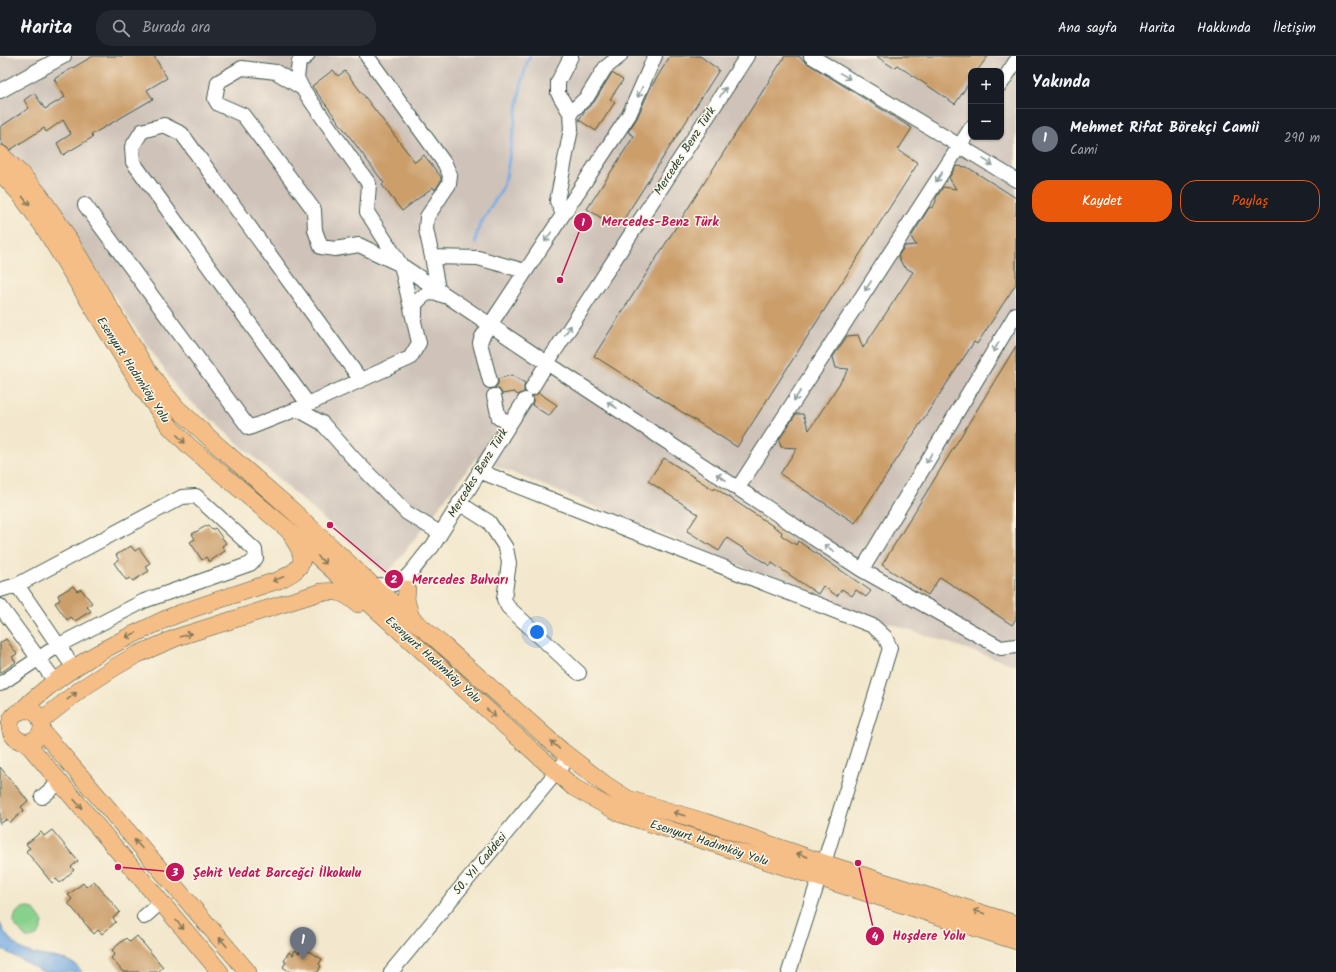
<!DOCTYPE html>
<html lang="tr">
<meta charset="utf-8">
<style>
:root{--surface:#171b24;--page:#242831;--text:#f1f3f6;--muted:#9ea1a6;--line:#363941;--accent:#ea580c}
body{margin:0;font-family:Kalam,sans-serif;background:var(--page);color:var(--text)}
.controls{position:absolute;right:12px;top:12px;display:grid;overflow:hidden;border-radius:8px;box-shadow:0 1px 3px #0004}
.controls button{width:36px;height:36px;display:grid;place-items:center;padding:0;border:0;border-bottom:1px solid var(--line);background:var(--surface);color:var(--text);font:20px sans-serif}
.you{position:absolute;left:537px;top:576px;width:14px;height:14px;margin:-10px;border:3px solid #fff;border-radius:50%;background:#1a73e8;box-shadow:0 0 0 6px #1a73e833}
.badge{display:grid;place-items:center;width:26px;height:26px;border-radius:50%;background:var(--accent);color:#fff;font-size:13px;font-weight:700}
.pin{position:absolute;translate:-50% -33px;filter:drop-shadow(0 1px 2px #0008)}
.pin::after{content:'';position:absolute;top:21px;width:14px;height:12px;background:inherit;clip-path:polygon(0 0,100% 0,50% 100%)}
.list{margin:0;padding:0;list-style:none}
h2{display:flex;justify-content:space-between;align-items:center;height:52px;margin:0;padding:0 16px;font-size:17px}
h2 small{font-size:13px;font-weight:400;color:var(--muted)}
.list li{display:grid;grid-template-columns:26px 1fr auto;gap:12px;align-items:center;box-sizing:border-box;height:60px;padding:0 16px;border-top:1px solid var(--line)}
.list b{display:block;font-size:15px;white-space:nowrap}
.list p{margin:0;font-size:13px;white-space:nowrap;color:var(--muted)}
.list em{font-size:13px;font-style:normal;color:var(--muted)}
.actions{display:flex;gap:8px;padding:12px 16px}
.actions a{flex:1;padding:9px 0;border:1px solid var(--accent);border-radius:16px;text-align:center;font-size:14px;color:var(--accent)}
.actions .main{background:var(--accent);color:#fff}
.icon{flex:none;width:22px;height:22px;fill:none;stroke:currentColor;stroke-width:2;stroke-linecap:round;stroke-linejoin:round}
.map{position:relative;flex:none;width:1016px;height:916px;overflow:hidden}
header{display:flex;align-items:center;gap:24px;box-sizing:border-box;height:56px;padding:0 20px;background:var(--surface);border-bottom:1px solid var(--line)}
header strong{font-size:19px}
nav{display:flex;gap:22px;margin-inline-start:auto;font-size:14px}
.search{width:280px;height:36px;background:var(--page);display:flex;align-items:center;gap:10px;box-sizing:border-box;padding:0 14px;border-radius:16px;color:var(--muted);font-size:15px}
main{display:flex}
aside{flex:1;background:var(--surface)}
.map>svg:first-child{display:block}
.industrial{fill:#cec2b9;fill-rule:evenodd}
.green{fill:#88d18d;stroke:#548760}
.water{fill:#76abe3;stroke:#4a748c}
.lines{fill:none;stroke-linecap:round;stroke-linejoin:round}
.stream{stroke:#76abe3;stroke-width:3}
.building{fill:#cb9e6a}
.minor-casing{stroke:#3f574b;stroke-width:16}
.major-casing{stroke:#3f574b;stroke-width:18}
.minor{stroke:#fff;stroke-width:14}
.major{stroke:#f6be87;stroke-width:17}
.oneway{stroke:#8f9e9a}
.oneway2{stroke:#807759}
.labels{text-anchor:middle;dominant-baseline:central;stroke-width:3;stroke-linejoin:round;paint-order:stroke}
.street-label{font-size:12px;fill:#1f3d34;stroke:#fcf5e5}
.leader{fill:none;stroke:#c2185b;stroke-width:1.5}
.callout-dot{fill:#c2185b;stroke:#fcf5e5;stroke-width:1.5}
.mark-label{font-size:12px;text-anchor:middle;font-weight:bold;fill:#fff}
.callout-label{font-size:13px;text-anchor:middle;font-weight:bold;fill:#c2185b;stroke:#fcf5e5;stroke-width:3;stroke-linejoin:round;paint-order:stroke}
</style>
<header>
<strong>Harita</strong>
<div class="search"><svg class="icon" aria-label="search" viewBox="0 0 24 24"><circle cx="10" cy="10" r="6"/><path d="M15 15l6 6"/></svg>Burada ara</div>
<nav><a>Ana sayfa</a><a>Harita</a><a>Hakkında</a><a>İletişim</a></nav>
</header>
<main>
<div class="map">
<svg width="1016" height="916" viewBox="0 0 1016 916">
<rect width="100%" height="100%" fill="#fcf5e5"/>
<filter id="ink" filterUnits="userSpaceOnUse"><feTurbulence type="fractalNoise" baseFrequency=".025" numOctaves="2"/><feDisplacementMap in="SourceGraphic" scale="8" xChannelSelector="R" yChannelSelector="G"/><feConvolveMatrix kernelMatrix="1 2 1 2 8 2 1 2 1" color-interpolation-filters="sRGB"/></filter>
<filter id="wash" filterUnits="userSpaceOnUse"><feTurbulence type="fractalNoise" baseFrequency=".012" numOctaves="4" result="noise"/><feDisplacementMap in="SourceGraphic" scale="16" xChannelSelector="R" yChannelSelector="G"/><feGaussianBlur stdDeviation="0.9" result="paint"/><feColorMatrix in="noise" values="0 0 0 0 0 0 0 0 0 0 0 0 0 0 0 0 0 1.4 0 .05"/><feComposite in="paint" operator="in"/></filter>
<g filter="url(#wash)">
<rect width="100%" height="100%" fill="#f3e8cd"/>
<path class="industrial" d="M0,0H1016V608L1015,609L849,554L476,402L387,519L178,334L28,114L0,92ZM971,15H1001V81H971Z"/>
<path class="green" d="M24,851L33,853L43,866C40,878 39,882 26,882L13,867L16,857Z"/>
<path class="water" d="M0,867C5,880 17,893 31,897C49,903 69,898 82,916H43L5,895L0,891Z"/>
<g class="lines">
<path class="stream" d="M475,187C477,167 491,153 500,136C503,132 504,126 506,121L521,30L527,6L530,0"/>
</g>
<g id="blocks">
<path class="building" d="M93,0H154L167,22L147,34L153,43L91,79L93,81L63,99L57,87L71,78L63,64L46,76L44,72L10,94L3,89L0,84V71L29,52L24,44L34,37L45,53L65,41L54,23Z
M670,0H700L719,14L618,172L587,153L634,80L628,76L637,62L650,33Z
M785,0H798L807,7L912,72L898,94L918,107L737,391L594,300Z
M876,0H988L977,15H971V24L955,48L897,9L894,12Z
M333,14L338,20L345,15L415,106L424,99L441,121V125L435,134L433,131L402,155L382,129L384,127L312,30Z
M612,17L623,24L610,43L615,46L596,75L579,64L585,54L594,46Z
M956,110L967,111L1016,142V228L977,288L974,286L855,467L780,418L797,392L781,391L779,384L796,358H803L809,374L849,313L836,312L833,301L847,280L858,279L863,292L913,216L903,210L898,200L905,190L916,189L911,181L929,152L933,151L936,145V142L943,131L956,133L949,122Z
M1016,290V563L1012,569L940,521L928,539L882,509Z
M511,319L525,327L524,331V336L518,339L514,336L502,338L500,334L495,332L498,328V323Z
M539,337L557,349L549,360L532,349L533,345V340Z
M664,402L714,434L715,432L782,476L781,479L796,489L798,485L871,535L866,541L856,534L852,540L842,533L837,540L823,530L818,538L772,507L770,510L727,482L719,495L687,475L698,458L648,425Z
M208,469L212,474L215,472L226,487L222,490L225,495L209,506L206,501L202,504L190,486L195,483L192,478Z
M131,490L135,495L139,492L150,507L145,510L149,515L133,525L130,522L126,524L114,507L119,504L116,499Z
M73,530L77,535L81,533L92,547L87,551L91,555L75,565L71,561L67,564L55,547L60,544L58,539Z
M6,583L17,598L12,601L16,606L0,617V587Z
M0,711L28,745L21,751L24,754L10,767L7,763L0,768Z
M52,774L78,805L71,811L74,814L60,827L56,823L52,827L26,795L30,792L26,788L41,776L44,780Z
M94,825L120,856L113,862L116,866L102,878L98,874L94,878L68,847L72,843L68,839L83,827L86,831Z
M137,880L163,911L158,916H123L111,902L115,898L112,894L126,882L130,886Z
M302,892L322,903L319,908L321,910L318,916H290L283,911L286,906L284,905L289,896L293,899L295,894L299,897Z"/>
</g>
</g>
<g filter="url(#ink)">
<use href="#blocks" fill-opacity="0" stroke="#3f574b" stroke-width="1"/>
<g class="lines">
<defs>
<path id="minor" d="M367,0L445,108L450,119L449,128L427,161L426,173L432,201L478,202L525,215
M811,0L1016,124
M1001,28L1016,5
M302,32L297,22L299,6L307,0
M0,35L64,0
M570,57L587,41L605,12L620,0
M85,149L249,372L297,353L322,367L354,403L407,457L440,477
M563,158L557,145L571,73L570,57L558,37V26L571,0
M432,201L438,233
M415,260V249C425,236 429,235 445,240
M360,323L182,78L164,69L142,75L132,91L133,106L308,348L410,302L419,287L401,209L367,156L369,128L302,32L276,16L242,12L218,26L215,43L218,48L243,59L314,154L315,174L321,191L335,193L359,189L401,209L547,307L862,514L1001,592L1016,590
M490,325L480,287L482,281L629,59L655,0
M532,332L547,307L747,0
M494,340L499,362L510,366
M479,415L873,570L885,581L890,592L824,807L789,916
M738,432L971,72
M459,447L489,466L506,492L509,507L504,543L508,551L579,617
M862,514L1016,258
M17,529L74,612
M372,529C380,529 387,530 394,528C410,524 420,502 432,491L525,344
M0,534L17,529L182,441L196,440L255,494L256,502L250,508L144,545L59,589L0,628
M0,550L55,625
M42,741L59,727
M144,861L161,846
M391,916L569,701"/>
<path id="major" d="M0,98L22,119L39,138L62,172L144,309L162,334L176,351L216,388L294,456L372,529L444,590L562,695L606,729L628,743L705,766L824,807L1016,868
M0,116L20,138L43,170L139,327L171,372L189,390L287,473L573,731L621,758L1016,885
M407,533L406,543L411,562
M10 670a16 16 0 1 1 32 0a16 16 0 1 1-32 0Z
M21,655C57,619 101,593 147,572C157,567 167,562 178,558C211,546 245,535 279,524C304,512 308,505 293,482
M42,664L81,633L115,611L136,599L178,581L321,536C339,534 345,537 358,548
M42,675L248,916
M26,686L220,916"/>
</defs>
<use href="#minor" class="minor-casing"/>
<use href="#major" class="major-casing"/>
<use href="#minor" class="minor"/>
<use href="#major" class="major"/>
</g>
<defs><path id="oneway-shaft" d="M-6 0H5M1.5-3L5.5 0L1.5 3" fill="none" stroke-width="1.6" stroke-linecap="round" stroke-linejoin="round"/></defs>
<g class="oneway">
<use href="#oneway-shaft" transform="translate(845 20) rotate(31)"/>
<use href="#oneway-shaft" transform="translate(640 36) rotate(114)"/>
<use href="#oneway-shaft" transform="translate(723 36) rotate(-57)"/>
<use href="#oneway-shaft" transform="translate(988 106) rotate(32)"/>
<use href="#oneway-shaft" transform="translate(939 121) rotate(123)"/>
<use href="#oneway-shaft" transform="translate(548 181) rotate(124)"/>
<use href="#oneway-shaft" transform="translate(868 230) rotate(123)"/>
<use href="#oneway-shaft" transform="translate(568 274) rotate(-57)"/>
<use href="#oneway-shaft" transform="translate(996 291) rotate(121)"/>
<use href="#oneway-shaft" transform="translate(797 340) rotate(123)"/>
<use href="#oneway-shaft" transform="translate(612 349) rotate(-147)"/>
<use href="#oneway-shaft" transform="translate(929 402) rotate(121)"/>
<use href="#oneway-shaft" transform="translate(721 421) rotate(-147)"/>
<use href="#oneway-shaft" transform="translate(829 492) rotate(-147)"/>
</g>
<g class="oneway2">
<use href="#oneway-shaft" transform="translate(26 145) rotate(52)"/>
<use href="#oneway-shaft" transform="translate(181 383) rotate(45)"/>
<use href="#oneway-shaft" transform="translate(322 504) rotate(42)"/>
<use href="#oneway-shaft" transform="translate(278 523) rotate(158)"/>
<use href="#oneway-shaft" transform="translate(131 579) rotate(155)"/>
<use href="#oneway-shaft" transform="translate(186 579) rotate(-18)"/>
<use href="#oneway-shaft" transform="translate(72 640) rotate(-38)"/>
<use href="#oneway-shaft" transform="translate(491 657) rotate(42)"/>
<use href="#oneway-shaft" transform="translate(555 689) rotate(-138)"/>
<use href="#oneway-shaft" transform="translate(78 748) rotate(50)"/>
<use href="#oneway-shaft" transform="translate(679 758) rotate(-163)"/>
<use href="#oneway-shaft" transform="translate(138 788) rotate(-131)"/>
<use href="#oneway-shaft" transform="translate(802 799) rotate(-161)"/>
<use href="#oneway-shaft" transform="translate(979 856) rotate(-162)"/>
<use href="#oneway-shaft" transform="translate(180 869) rotate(49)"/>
<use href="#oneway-shaft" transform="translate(223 886) rotate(-131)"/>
</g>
</g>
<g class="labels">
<g class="street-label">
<text transform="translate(685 95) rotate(-57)">Mercedes Benz Türk</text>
<text transform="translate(133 314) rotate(57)">Esenyurt Hadımköy Yolu</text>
<text transform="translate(478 417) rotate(-58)">Mercedes Benz Türk</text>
<text transform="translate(433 604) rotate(42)">Esenyurt Hadımköy Yolu</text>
<text transform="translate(709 787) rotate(18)">Esenyurt Hadımköy Yolu</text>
<text transform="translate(480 808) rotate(-50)">50. Yıl Caddesi</text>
</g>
</g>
<path class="leader" d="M560 224L583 166M330 469L394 523M118 811L175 816M858 807L875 880"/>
<g class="callout-dot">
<circle cx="560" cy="224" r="4"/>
<circle cx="330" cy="469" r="4"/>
<circle cx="118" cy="811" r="4"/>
<circle cx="858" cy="807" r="4"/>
<circle cx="583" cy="166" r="10"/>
<circle cx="394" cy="523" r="10"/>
<circle cx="175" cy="816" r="10"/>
<circle cx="875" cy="880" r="10"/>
</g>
<g class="mark-label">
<text x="583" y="170">1</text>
<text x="394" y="527">2</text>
<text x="175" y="820">3</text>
<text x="875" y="884">4</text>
</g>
<g class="callout-label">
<text x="660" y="170">Mercedes-Benz Türk</text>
<text x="460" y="528">Mercedes Bulvarı</text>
<text x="277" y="821">Şehit Vedat Barceğci İlkokulu</text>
<text x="929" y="884">Hoşdere Yolu</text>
</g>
</svg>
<div class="controls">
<button>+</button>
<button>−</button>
</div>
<div class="you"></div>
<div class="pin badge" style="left:303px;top:904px;background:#6b7280">1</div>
</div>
<aside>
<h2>Yakında<small></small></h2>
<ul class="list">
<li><span class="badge" style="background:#6b7280">1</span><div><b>Mehmet Rifat Börekçi Camii</b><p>Cami</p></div><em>290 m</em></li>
</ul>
<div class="actions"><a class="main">Kaydet</a><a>Paylaş</a></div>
</aside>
</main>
